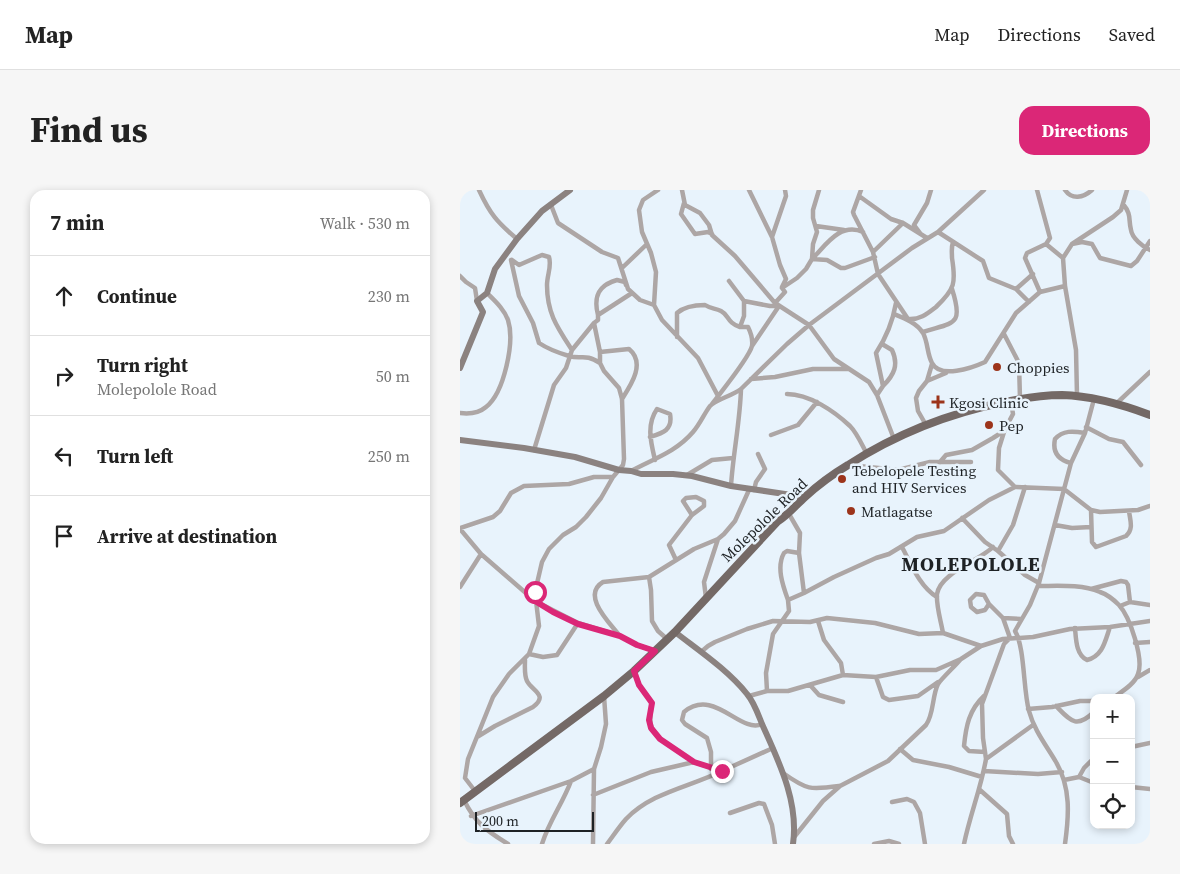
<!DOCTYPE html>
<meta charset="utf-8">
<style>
:root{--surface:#fff;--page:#f6f6f6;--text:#222;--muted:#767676;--line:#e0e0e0;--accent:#db2777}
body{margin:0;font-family:"Source Serif 4",serif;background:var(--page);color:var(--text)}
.controls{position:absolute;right:15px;bottom:15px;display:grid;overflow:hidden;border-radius:10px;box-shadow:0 2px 8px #0003}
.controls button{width:45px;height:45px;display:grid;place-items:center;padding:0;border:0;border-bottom:1px solid var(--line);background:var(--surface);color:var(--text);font:25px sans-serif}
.scale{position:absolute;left:15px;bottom:12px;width:119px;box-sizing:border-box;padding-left:5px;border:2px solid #1e2225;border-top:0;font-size:14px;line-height:18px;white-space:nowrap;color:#1e2225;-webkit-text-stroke:4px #e8f3fc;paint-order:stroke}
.stop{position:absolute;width:15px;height:15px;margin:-11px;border:4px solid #db2777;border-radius:50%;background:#fff}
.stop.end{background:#db2777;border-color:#fff;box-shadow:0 1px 5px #0008}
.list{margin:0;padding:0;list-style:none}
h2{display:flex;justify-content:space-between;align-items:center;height:65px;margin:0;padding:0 20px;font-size:21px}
h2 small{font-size:16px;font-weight:400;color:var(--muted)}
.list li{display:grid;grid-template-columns:32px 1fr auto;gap:15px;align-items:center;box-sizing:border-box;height:80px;padding:0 20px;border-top:1px solid var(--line)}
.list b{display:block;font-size:19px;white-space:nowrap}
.list p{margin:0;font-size:16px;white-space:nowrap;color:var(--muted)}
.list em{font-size:16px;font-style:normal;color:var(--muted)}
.icon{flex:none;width:28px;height:28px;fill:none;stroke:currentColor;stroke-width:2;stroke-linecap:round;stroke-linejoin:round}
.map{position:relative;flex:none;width:690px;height:654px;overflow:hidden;border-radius:15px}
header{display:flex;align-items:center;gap:30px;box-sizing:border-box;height:70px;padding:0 25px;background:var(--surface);border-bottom:1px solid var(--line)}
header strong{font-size:24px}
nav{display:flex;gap:28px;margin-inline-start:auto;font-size:18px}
.intro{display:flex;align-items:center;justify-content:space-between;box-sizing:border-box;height:120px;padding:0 30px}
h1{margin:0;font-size:35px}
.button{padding:12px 22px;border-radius:15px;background:var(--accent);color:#fff;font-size:18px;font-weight:700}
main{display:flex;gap:30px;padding:0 30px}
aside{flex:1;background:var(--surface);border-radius:15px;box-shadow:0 2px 8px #0003}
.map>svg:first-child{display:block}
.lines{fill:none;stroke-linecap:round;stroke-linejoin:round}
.street{stroke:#ada6a5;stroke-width:4.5}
.secondary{stroke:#8b8280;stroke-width:6}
.primary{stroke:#746966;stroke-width:8}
.route{stroke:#db2777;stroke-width:6}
.poi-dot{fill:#9c341b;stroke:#e8f3fc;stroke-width:2}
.labels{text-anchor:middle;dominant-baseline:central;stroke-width:5;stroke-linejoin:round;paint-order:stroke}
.poi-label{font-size:15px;fill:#1e2225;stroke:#e8f3fc;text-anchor:start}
.street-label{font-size:15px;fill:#1e2225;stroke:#e8f3fc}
.district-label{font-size:20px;font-weight:bold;letter-spacing:1px;fill:#1e2225;stroke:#e8f3fc}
</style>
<header>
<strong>Map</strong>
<nav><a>Map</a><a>Directions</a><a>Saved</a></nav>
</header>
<div class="intro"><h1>Find us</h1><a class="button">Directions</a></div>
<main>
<aside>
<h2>7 min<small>Walk · 530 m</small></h2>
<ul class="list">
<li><svg class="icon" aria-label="ahead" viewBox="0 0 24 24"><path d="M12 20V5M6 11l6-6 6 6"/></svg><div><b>Continue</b></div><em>230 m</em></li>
<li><svg class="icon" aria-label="right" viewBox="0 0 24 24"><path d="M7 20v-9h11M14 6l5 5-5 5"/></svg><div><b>Turn right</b><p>Molepolole Road</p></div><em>50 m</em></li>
<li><svg class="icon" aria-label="left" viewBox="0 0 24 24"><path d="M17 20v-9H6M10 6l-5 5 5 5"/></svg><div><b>Turn left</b></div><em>250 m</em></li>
<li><svg class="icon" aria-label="arrive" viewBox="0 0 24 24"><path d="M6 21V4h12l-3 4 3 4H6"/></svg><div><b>Arrive at destination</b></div></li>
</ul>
</aside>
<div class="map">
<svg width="690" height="654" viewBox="0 0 690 654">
<rect width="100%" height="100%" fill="#e8f3fc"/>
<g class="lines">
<path class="street" d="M19,0C30,24 37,32 57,49
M198,0L183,10L179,20L182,42L191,63L196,82L194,115L202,130L238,168L258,206
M222,0L225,15L240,23L249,35L252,45L275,66L315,113L349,135L374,169L409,192L417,205L434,249
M289,0L312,47L320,75L326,89L322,97
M401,0L393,22L394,25L413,62L418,84L448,129C460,130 467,124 476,117C495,99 496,93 492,68C492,62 491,58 493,52
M577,0L590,48L586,54L603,68L605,96L616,160L617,206
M605,0C612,10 623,8 632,0
M399,6L431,29L443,33L467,48
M224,13L221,24L235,44L248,42L252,44
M663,14C672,25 668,28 671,40C672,48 683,57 690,60
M91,15L98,33L142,62L158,68L168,99L180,110L194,115
M356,36L384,40
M478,42L523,71L529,88L556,99
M460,43L454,35L467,13L471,0
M312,47L326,6L325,0
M612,54L622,52L632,54L640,68L671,76L677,71L690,51
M413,62L443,33
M603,68L612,54L653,27L661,20L667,0
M352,69L367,70L381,78H385L415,67
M352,69C366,55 380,32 403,42
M51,70L59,106L73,133L79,153C88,159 99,163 109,166C122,170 124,163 140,173
M52,70L59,75L82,65L89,67C92,76 87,85 87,95C87,123 97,137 112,160
M162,78L187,54
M0,86L6,92L15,98L17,111
M269,91L284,111L310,116H319L315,113L325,102L322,98L337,88L346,79L352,69L353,54L357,42L353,28V20L359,0
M166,95L165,92L157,90C139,95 133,106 138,125L172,103
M580,102L565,68L567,63L586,54
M569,112L556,99L573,84
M434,124C444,128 457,133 463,143C468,152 467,164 472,173C480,189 512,178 525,172L556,123L580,102L605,96
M463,142C494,132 504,136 492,99
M544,144L559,173L560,209
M217,147V123C225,116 235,115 245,115C251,119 255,118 261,121C269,125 267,133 280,137
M422,154L432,160C439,175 434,185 423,196
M292,156L319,116
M140,162L169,159C186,173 171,195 162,209
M291,189L315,187L353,179H389
M467,191L486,183
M327,204C349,204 374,221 390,236C397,243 402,255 407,264
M417,205L423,196L416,163C426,148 433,130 436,113
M657,213L690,182
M252,214C261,202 289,168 292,156C293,149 291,143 288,137H280L284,126V111
M0,223C8,224 19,223 26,217C44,203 55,152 48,130C44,119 35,111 27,103
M466,235L458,221L456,208L459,201L467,191L472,174
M626,237L649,249L663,252L681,275
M544,242L539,258L538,280L555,297
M311,245L338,235L357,212
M190,247C203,243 213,240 210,224L197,219C186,235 191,253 195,270
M74,260L94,195L106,178L112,160L134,133L138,130V125
M480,272L486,265L512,260L533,248L544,241L553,224L551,211
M611,273C599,270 592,263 595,249C603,240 613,241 625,243
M389,275L438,280L470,272H511
M171,281C193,269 216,262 233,242C240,234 244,224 250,216C257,209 272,206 281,199L327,154L349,135L452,58L478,42L524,0
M227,285L252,270L273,268
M271,296C273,264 280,232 281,199
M294,300L296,292L305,279L298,264
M631,320L632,352L636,357L666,346C674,339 670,330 669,321
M329,324L340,343L339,363L344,403
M502,328L525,352L538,361L565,385L579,393
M595,335L612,338L631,337
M0,338L33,327L40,321L51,303L64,296L109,294L134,287H153
M0,339L21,364L75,411L118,433L160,446L177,455L195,461
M442,357C451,374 460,397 477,407
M538,361L553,335L565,297
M216,370L209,355L232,325L244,316V311L236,307L226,308L223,311L232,325
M189,387L234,359L258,349L264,344L275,331L289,300
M578,396C598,396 621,394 640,402C646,404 654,410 659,415C670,427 684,469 678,484C675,494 661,502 653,508
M0,397L21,364
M631,399L661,391L666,392L668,395L670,412L660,416
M246,408L244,392L258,349
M328,410C323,396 316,377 324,363L327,361L339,363
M670,412L690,415
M543,428L561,429
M358,431L364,450L381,473L383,485
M615,438C616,449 616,465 627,470C643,466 645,451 650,437
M483,443C481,431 476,416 477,404C480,383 519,371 533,357
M159,445C149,432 121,405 143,392L189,387L191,400L192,431L198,441L207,449
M675,453L690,452
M241,462L248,456L255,452L287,439L313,431L350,432L367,428L415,433L459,444L483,443L521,456
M69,464L83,467L97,465L118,433
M174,481L179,495L192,513C190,530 187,535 200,549L234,572L262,581L313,558
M416,487L423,507L429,510L458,506L478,492
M678,487L690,480
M350,495L359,505L383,512
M307,501H328L383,485L416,487L450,480H476L501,469L521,456L543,449L573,447L610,439L650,437L690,431
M289,506L307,501L306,483L313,444L329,421L328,410L344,403L374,387L416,368L429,364L457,347L484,341L529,310L555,297L604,299L631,320L640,322L678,320L690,316
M524,506C509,520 506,536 504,556L509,561L525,562
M596,516C611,531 616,539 634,522
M568,519L592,517L620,511H634
M17,547L35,536L73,517C89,505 72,501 67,491C64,485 65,476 65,470
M671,557L690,553
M440,559L453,570L489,577L522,587
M526,569L523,548L522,514L544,454L550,448L543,428L529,414L524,405L516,404L510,410L511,417L517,422L525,420L529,414
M251,579V562L247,548L225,534L222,530L224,522C254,497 280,544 302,534
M524,581L578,584L602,582
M323,583C347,600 350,600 379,596
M619,587L624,578L634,568
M604,590L619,587L634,593
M671,597L690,599
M520,600L547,624L549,646L553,654
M15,601L5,588L8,569L33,507L49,484L69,464L79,436L75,402L82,372L89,359L103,345L116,337L126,327L141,308L153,287L163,275L164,269L162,209L159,198L144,181L140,173V162L134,133
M133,605L191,582L234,572
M4,610C15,633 27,641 48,654
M432,612L447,609L454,612L460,623L465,654
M270,623L299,613L304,614L312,635L315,654
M11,626L111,591L134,579
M335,646L363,611L380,596L428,571L466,535C474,524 472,506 478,494C481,489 495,476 500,470
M82,654C89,631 103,613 111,591
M133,654L134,579L141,557L146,534L144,506
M147,654C153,646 159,637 166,629C192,602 230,597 262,581
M414,654L429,651L439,654
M504,654C510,625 521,598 526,569L573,535
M605,654C609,625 611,598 596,572C586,555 574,540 569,521C563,499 565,458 555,441L570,415L579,393L611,273L625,243L634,209"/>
<path class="secondary" d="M0,178L23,122L17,111L27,103L35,79L57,49L82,21L110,0
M0,250L64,258L115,267L159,280L171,281L181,284H213L232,286L271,296L345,307
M215,442C238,460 268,480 287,504C294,512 298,524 302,534C319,572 339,612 333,654"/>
<path class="primary" d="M0,613L144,506L174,481L215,442L317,332C328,325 336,315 345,307C358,295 373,284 388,275C436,244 490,223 545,212C564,208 583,205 602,205C633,206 661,214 690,225"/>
</g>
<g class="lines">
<path class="route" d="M75,402V411L93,422L118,434L160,446L177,455L195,461L174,481L179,495L192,513L189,530L191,538L200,549L234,572L262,581"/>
</g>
<g class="poi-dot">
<circle cx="537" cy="177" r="5"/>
<path d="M475.5 204.5h5v5h5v5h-5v5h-5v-5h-5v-5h5z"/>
<circle cx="529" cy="235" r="5"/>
<circle cx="382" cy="289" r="5"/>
<circle cx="391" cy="321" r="5"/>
</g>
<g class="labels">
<g class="poi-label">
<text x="547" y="177">Choppies</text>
<text x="489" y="212">Kgosi Clinic</text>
<text x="539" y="235">Pep</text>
<text x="392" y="280">Tebelopele Testing<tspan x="392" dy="17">and HIV Services</tspan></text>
<text x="401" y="321">Matlagatse</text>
</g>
<g class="street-label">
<text transform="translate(304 330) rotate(-44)">Molepolole Road</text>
</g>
<g class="district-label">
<text x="511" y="374">MOLEPOLOLE</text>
</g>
</g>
</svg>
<div class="controls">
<button>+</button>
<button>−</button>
<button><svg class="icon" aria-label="locate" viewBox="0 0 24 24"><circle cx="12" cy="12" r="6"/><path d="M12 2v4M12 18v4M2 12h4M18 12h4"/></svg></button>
</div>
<div class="scale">200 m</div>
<div class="stop" style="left:75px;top:402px"></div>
<div class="stop end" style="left:262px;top:581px"></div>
</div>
</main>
